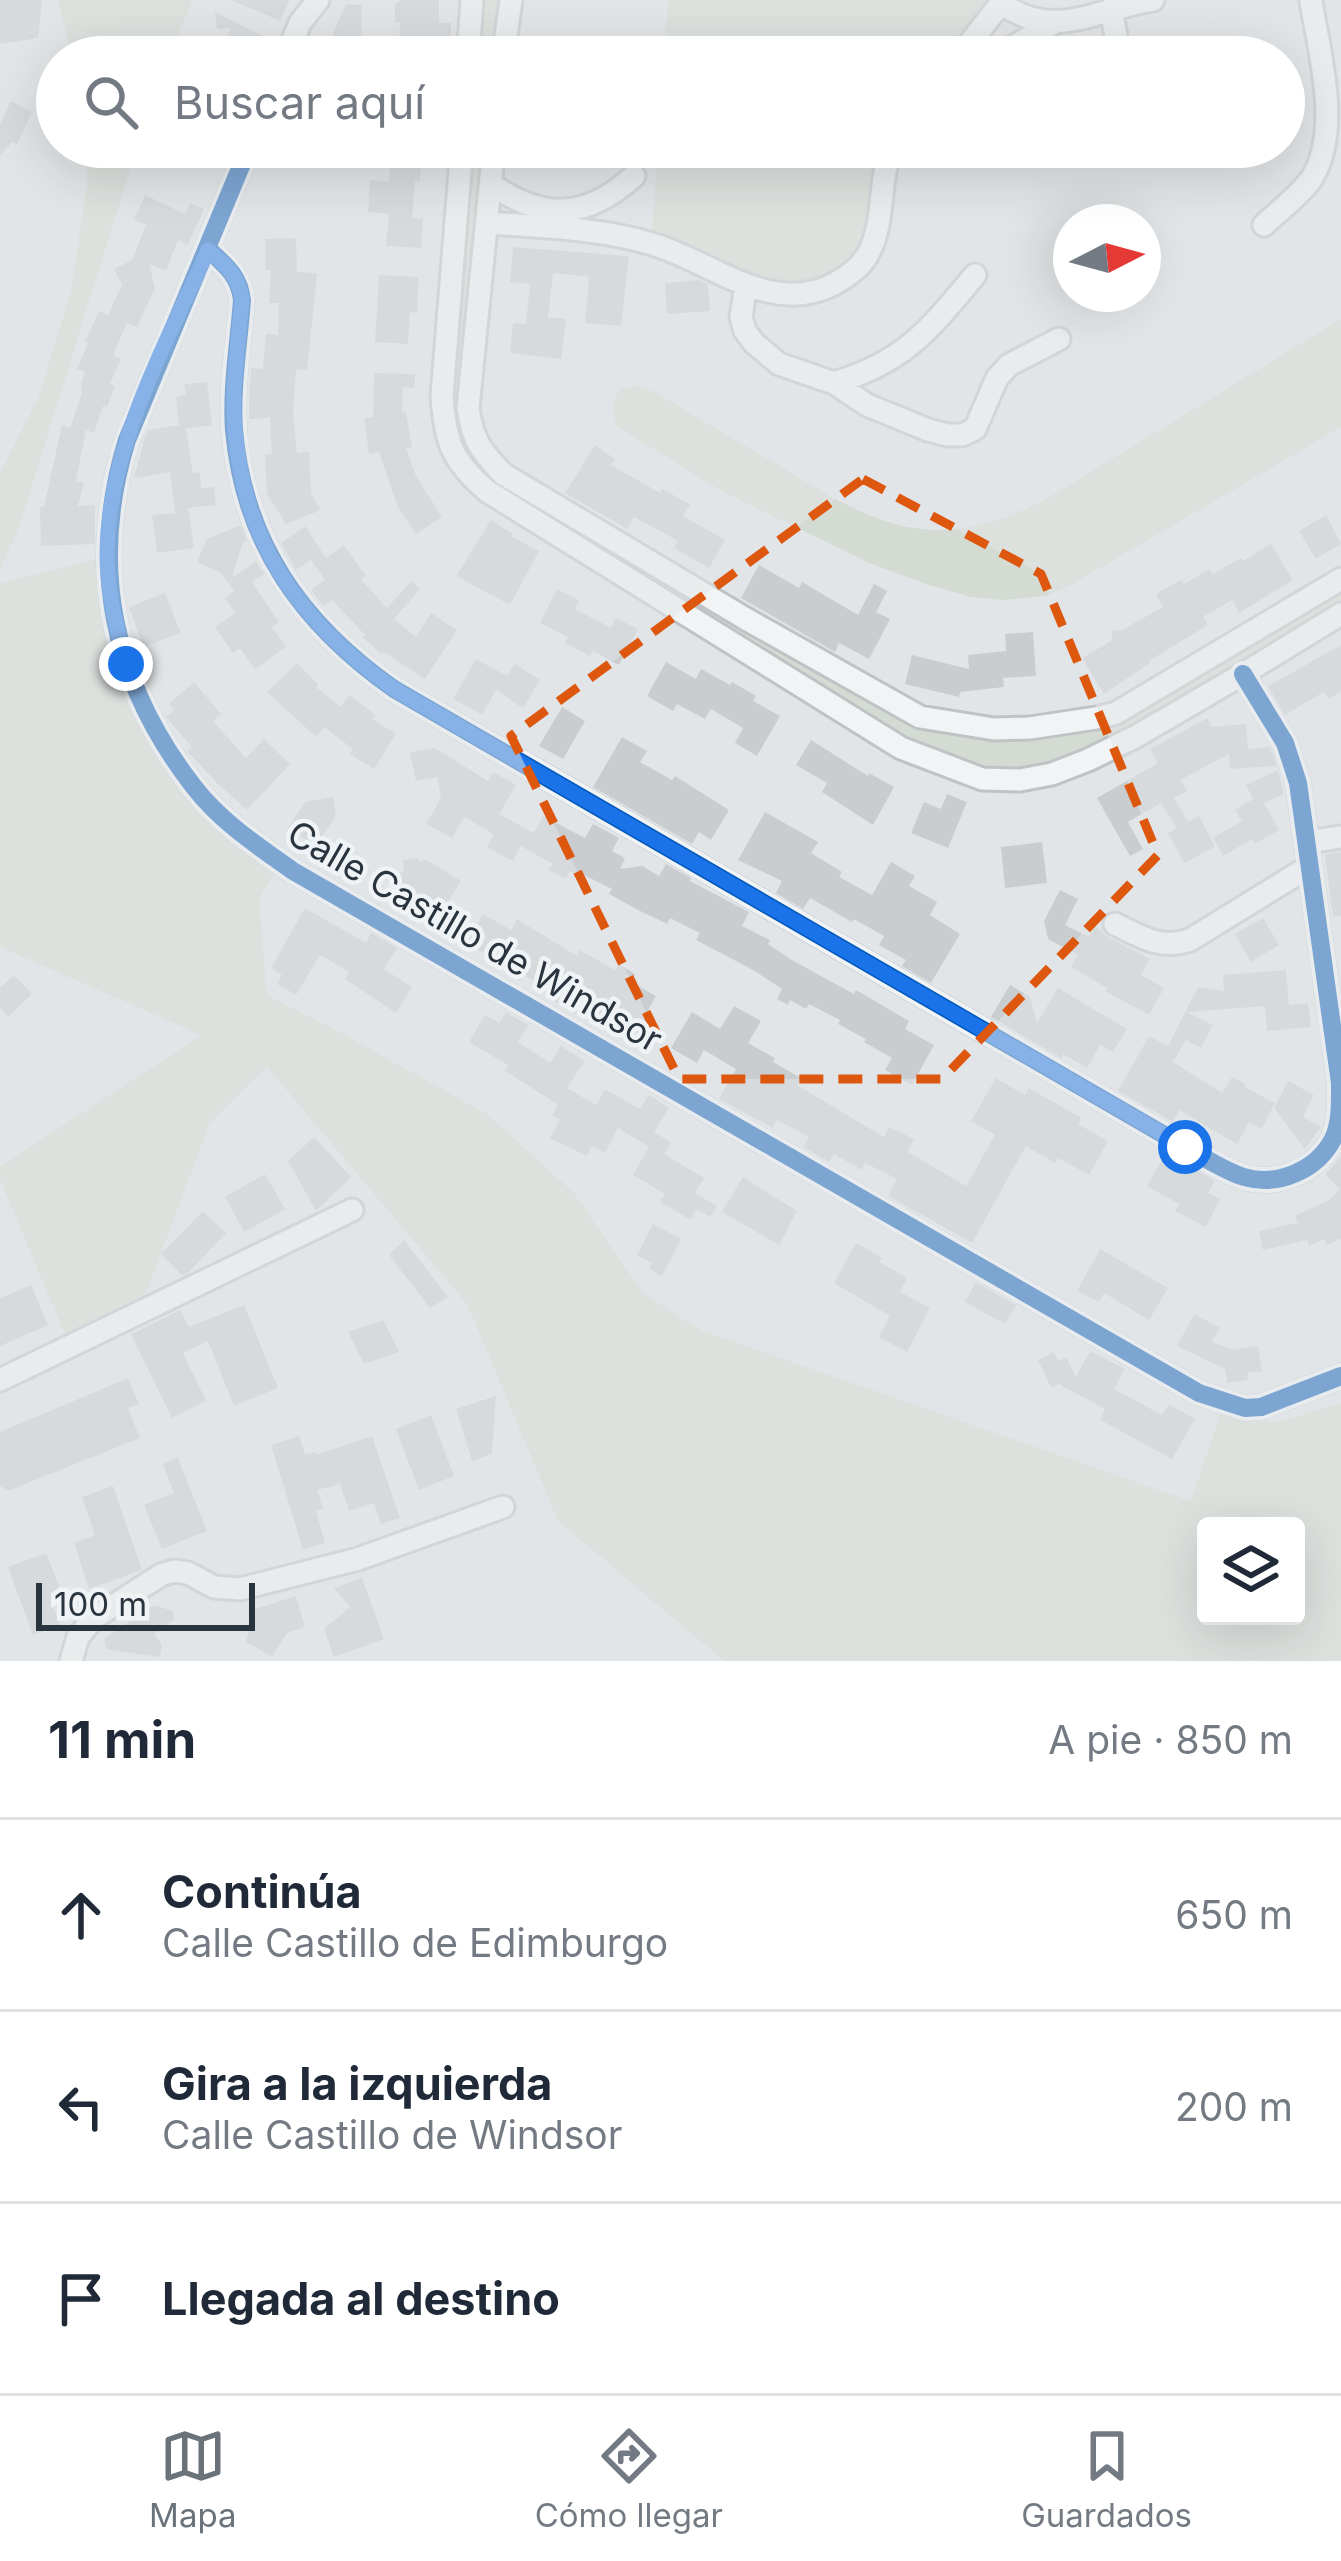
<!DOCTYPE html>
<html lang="es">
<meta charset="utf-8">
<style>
:root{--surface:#fff;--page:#f2f2f3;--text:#1f2937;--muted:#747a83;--line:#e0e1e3;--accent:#6a727a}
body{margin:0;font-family:Inter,sans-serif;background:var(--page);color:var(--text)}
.controls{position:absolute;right:36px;bottom:36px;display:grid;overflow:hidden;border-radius:12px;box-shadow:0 12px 48px #0002}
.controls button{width:108px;height:108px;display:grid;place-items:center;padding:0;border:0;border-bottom:3px solid var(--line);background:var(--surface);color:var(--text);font:60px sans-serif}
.compass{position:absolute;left:1053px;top:204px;width:108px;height:108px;border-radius:50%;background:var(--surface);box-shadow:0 12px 48px #0002;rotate:84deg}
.scale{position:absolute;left:36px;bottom:30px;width:219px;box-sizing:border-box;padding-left:12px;border:6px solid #2a343f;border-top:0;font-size:33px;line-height:42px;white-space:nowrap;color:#2a343f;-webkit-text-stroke:9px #f0f3f6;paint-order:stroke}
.stop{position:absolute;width:36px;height:36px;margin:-27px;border:9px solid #1a73e8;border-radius:50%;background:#fff}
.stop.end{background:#1a73e8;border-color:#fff;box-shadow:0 3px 12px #0008}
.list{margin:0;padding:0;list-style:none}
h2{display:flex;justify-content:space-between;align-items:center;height:156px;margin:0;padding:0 48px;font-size:51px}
h2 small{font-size:39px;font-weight:400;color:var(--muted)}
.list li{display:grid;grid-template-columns:78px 1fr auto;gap:36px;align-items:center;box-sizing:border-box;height:192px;padding:0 48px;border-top:3px solid var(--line)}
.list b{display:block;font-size:45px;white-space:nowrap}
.list p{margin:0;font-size:39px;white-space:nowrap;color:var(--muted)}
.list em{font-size:39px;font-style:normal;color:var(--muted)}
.icon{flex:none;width:66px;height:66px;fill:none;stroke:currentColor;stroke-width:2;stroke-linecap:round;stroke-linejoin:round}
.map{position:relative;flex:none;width:1341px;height:1661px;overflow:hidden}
.search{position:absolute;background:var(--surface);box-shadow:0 12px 48px #0002;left:36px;right:36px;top:36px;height:132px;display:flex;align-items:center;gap:30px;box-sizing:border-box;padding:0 42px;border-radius:66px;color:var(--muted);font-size:45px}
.sheet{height:732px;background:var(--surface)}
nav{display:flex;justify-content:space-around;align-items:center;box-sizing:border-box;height:168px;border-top:3px solid var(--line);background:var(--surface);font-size:33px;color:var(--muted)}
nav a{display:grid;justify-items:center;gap:6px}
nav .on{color:var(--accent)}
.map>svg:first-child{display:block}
.green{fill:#d4dbd3;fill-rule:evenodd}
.building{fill:#cacdcf}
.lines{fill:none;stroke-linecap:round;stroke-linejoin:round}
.minor-casing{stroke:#c0c3c5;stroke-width:27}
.minor{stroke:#f1f3f4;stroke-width:21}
.cycleway-casing{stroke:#f0f3f6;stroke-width:26}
.cycleway{stroke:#0057b8;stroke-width:18}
.route{stroke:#1a73e8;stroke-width:15}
.marked{fill:none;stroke:#de570f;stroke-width:9;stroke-dasharray:24 15;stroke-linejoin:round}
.labels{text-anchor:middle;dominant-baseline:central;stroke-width:9;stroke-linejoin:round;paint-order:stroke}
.street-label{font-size:36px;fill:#2a343f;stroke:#f0f3f6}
</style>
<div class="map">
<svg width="1341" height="1661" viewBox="0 0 1341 1661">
<rect width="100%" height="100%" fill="#e2e5e7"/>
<path class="green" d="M58,0H193L168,57H72Z
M472,0H511L503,57H468Z
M668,0H1001L959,57H664Z
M85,147H137L20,525L0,570V473L38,398L71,292L87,183Z
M462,147H494L470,385L481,451L920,717L962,726L1096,718L1341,579V614L1052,774L951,770L464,472L442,396Z
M658,147H893L870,252L797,294L651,243Z
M1341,319V427L1071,585L1046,596L1003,600L971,597L929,585L872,564L723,492L615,425L613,406L618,390L638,385L655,392C695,416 735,440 775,463C825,493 876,529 936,530C974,531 1009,517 1043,501Z
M107,557L126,665L195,788L280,862L259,899L267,995L325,1024L487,1114L574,1193L644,1294L700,1330L1191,1501L1224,1403L1239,1419L1278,1422L1341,1403V1661H724L558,1521L467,1304L267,1067L210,1123L138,1315L70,1346L0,1180V1167L201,1035L0,947V583ZM1206,1526H1296V1616H1206Z"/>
<path class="building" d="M0,0H42L38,38L0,44Z
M231,0H289L280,21Z
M400,0H439V23H451V43H433V57H399L400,22H395V4Z
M346,4L362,5L360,57H331L333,33Z
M215,12L269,39L260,57H219L231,28L217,29Z
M11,101L32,112L17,144L12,142L0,156V124Z
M392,147H422L420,181H415L412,218L423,219L421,248L386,246L389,214L368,212L370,180L389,182Z
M145,195L185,214L190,203L204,209L188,245L178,240L166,271L149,264L155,288L137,327L127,323L113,355L121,359L110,384L115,386L107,407L103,406L94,433L86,430L76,481L84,483L78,506L95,505V544L41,546L40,507H44L62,425L70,428L82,393L81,385L85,372L77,369L88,343L85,342L99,311L108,315L122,285L114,269L132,260L146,225L134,220Z
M296,238L297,272L317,273L307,370L296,369L293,414L297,453L309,452L311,494L321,510L286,524L267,494L265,455L272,454L270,418L249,419V398L251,368L263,369L266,334L278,335L279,303H269L271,270H266L265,239Z
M513,247L629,256L621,326L585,323L589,277L553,273L548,317L566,319L561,359L510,353L513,323L526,324L530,284L510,282Z
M379,275L419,277L417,313L410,312L408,344L375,342Z
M699,280L708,284L710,311L667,314L665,283Z
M374,373L415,374V388L403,387L402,413L406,412L412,447L406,448L416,476L442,517L416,534L397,505L379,452L369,454L364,419L373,417Z
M207,382L212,425L186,429L193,473L200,472L201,488L214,487L216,505L188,508L194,548L157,553L152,515L175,513L170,472L134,478L145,437L148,430L179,425L176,397L186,395L184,384Z
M595,445L615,459L611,465L660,493L662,489L690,504L683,516L725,540L709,568L674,548L678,541L634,517L627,529L565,493Z
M1326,515L1341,544L1316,559L1299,531Z
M491,520L513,534L511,536L539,551L510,605L456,576Z
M241,525L247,541L243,542L232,578L256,561L264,574L252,582L279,622L272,627L286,647L255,669L240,648L233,653L215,627L235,613L225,598L234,591L221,573L197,562L207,539Z
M305,526L326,558L344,545L366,576L361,579L387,608L411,581L420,589L394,619L416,637L431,613L457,630L425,679L384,652L382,654L362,637L365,635L332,600L324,606L318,599L311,590L325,580L311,560L296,570L281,543Z
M1271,544L1293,580L1239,613L1232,600L1203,617L1208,625L1149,661L1150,663L1104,694L1082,658L1111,641L1113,630L1120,631L1163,607L1156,594L1182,579L1184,584L1210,569L1213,574L1241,558L1243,561Z
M759,565L799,588L802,582L858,615L874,584L887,591L876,612L890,619L869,659L839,643L835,652L741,598Z
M557,589L579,600L575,609L611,628L616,618L638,629L619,665L593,651L590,656L565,643L568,637L540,623Z
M165,593L181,633L143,647L129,607Z
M1033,632L1036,676L1003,678L1004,687L960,692L959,697L905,684L912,655L969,669L968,655L1006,651L1005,634Z
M1341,645V691L1329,699L1324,692L1285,715L1268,686Z
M476,659L507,676L515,664L540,680L523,708L496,690L482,715L453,699Z
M666,662L696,679L701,669L730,685L732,682L756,696L753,701L780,716L757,756L735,743L743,728L711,709L705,719L677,704L673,711L647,696Z
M297,663L318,684L316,687L341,707L349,695L376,715L372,719L396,734L374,769L350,754L353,749L324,727L316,737L267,692Z
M194,682L221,714L213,721L246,758L264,739L290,764L247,810L216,782L187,751L192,747L166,717L174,710L169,704Z
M562,707L585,721L563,759L539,746Z
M1207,718L1211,727L1246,724L1248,749L1270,747L1277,766L1230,769L1229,754L1180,780L1187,791L1174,798L1188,822L1199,816L1215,847L1184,863L1168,833L1177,828L1161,803L1128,822L1143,849L1130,856L1097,798L1158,763L1150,749Z
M622,737L647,751L640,762L672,780L675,776L729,810L711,840L699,832L692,844L593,787Z
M811,740L868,776L869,773L894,787L873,825L822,792L827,783L796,765Z
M435,748L488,781L493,772L516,785L499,814L534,833L543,816L585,838L593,824L608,832L619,838L612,851L625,858L620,869L642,866L659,876L666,864L691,878L690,881L749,912L742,926L770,940L768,944L790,959L854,994L856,990L909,1021L905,1029L934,1045L912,1085L885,1070L892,1058L864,1042L866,1039L838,1024L840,1020L809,1004L806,1009L790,1000L788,1005L777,999L782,989L755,971L696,940L700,933L670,918L667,924L636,909L609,894L612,889L582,874L581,877L570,871L566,879L549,870L553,864L521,846L513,861L487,847L494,834L464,817L452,838L426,824L441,798L437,777L416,781L410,752Z
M1278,770L1284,794L1264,803L1279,830L1255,844L1252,839L1223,856L1213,838L1242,821L1235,810L1253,799L1246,785Z
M947,794L967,802L948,848L911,833L924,802L941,809Z
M333,797L336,815L316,846L288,828L305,802Z
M765,812L818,842L811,853L842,872L839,877L872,895L891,862L915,876L909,886L937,902L930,915L960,934L931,983L902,966L906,960L879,945L884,936L854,919L852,922L810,898L803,909L776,893L782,881L738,860Z
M1042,842L1047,883L1005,888L1001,847Z
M1341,852V916H1333L1325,854Z
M418,858V861L427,860L461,881L442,911L416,895L412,901L402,903L398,873L404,872L403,860Z
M1060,890L1078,899L1065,925L1089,937L1095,926L1108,937L1150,959L1141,975L1164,988L1149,1015L1105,991L1107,988L1071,967L1078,955L1048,939L1044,921Z
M305,908L366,943L371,933L397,948L384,969L412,987L396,1013L345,979L349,972L320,955L296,995L277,984L282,975L271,968Z
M483,914L511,930L517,919L577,956L580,950L615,970L619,964L635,974L631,982L656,996L648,1010L651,1012L638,1034L634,1032L631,1038L620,1031L621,1028L581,1004L576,1014L552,1000L556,992L523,975L520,981L509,975L516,961L491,947L487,955L467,944Z
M1263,918L1279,945L1251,962L1235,934Z
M1286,970L1289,1005L1308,1003L1311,1027L1267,1031L1265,1006L1187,1012L1213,1025L1201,1048L1186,1040L1173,1062L1222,1093L1232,1077L1246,1084L1244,1087L1275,1103L1262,1129L1249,1122L1237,1144L1179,1110L1173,1122L1118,1091L1149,1036L1168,1046L1198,987L1224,991L1223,975Z
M14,975L32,994L8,1017L0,1008V988Z
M1010,985L1030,997L1037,1023L1058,988L1127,1029L1113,1052L1100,1045L1087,1068L1063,1054L1061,1058L991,1017Z
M734,1006L761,1021L748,1043L775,1058L773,1062L801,1078L797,1085L884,1137L889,1127L914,1139L908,1152L966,1186L995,1135L971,1121L996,1078L1025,1095L1029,1088L1081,1118L1078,1124L1108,1141L1089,1175L1058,1158L1055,1163L1026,1146L972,1243L888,1196L897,1179L865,1163L862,1170L834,1154L829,1162L803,1147L809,1137L777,1120L773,1128L719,1099L736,1069L704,1050L697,1063L671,1048L692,1012L720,1029Z
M506,1012L528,1025L518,1042L550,1063L561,1046L585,1061L567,1088L596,1105L605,1089L640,1109L649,1095L669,1108L654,1132L671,1142L664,1154L704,1178L695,1193L717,1206L710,1217L696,1209L691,1220L660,1202L665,1194L633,1175L649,1147L618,1128L605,1153L592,1146L587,1156L550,1138L560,1120L552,1115L558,1105L504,1070L508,1065L469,1042L485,1015L499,1023Z
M1288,1081L1314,1095L1303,1117L1321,1127L1305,1149L1274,1108Z
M314,1137L351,1177L316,1211L288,1161Z
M1166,1153L1215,1181L1208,1193L1220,1199L1206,1227L1175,1211L1179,1204L1147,1186Z
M1341,1157V1239L1327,1245L1324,1239L1309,1246L1307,1240L1263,1250L1259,1231L1298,1223L1295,1216L1329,1200L1340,1189L1325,1174Z
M265,1174L285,1209L244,1232L225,1197Z
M743,1177L797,1211L779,1245L722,1212Z
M203,1211L226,1233L189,1272L182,1275L161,1254Z
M653,1224L681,1239L662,1276L649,1269L652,1263L637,1255Z
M404,1240L448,1297L430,1308L389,1255Z
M856,1243L882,1258L879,1262L907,1278L900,1292L930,1308L907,1352L879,1337L890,1316L834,1283Z
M1100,1249L1168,1288L1149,1320L1104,1293L1099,1302L1077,1291Z
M976,1282L1016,1305L1005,1324L965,1302Z
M31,1285L48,1325L0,1346V1298Z
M244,1305L278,1388L234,1406L208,1341L183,1353L206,1401L172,1418L131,1334L180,1310L189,1327Z
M1194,1314L1220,1328L1212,1342L1233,1350L1258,1346L1262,1371L1247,1373L1248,1380L1227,1383L1225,1369L1177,1346Z
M383,1320L399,1352L364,1364L348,1332Z
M1090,1351L1125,1369L1114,1389L1162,1415L1169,1404L1195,1419L1172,1459L1100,1420L1105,1409L1059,1384L1051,1388L1038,1360L1054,1352L1058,1361L1066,1357L1076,1377Z
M128,1378L139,1404L128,1408L140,1438L8,1491L0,1486V1432Z
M496,1396L492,1454L472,1461L456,1409Z
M431,1415L454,1476L419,1490L396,1429Z
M299,1436L305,1455L315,1452L316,1455L372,1436L400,1518L381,1524L374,1503L349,1511L340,1484L317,1490L323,1509L316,1511L325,1543L303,1550L271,1445Z
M178,1458L207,1531L162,1549L144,1505L174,1493L163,1464Z
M113,1486L142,1570L89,1589L74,1543L95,1535L82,1497Z
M46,1553L61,1591L52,1604L60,1625L33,1635L8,1567Z
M362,1578L384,1639L334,1657L324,1629L350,1607L334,1588Z
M296,1596L305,1627L287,1633L272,1657L246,1642L255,1609Z
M154,1605L173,1611L174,1620L154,1634L162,1645L160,1657L106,1649L104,1639Z"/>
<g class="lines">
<defs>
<path id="minor" d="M1001,3C1054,42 1095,9 1153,0
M1111,9L1120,57
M286,57L300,23L318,0
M468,57L472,0
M503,57L511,0
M959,57L1001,3V0
M996,57L1052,24
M249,147L127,440C88,566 113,683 194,787C221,822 258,846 293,871L1199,1393L1245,1408L1261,1407L1341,1376
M462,147L442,396C445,442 452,461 487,491L901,748L982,779L1020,780L1052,774L1088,760L1135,737L1243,674L1341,614
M494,147L468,408C473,441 480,450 503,474L746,619L920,717L994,729L1030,728L1096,718L1116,713L1341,579
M491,184C543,221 587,219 634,176
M488,223C543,227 599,228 652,244C711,261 771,317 834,284C848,276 860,268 868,254C886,222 877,180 893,147
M1264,225C1280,210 1299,196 1312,178C1341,130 1320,55 1311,2
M208,249C225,265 239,275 242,300C239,342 231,387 234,430C244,544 303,625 394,689L1185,1147C1204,1157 1224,1171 1244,1177C1278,1187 1317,1170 1333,1139C1341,1122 1340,1102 1340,1083L1298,783L1285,743L1243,674
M746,285L741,317L745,331L754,343L779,364L834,383L867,405L928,430L947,435H962L975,429L997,378L1009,365L1059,339
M834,383C905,362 929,330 975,275
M1307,842L1341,837
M1115,924C1141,937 1161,950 1190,940L1310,866
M0,1380L352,1210
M71,1661L78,1637L94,1618L161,1575L174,1571L188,1573L214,1587L240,1589L358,1559L503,1507"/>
</defs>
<use href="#minor" class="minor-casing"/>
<use href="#minor" class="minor"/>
<defs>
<path id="cycleway" d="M249,147L127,440C88,566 113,683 194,787C221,822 258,846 293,871L1199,1393L1245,1408L1261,1407L1341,1376
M208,249C225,265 239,275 242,300C239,342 231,387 234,430C244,544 303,625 394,689L1185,1147C1204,1157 1224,1171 1244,1177C1278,1187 1317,1170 1333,1139C1341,1122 1340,1102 1340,1083L1298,783L1285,743L1243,674"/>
</defs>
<use href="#cycleway" class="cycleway-casing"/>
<use href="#cycleway" class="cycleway"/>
</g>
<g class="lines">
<path class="route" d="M126,664C117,628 107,593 107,555C108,446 165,347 208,250C225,265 239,275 242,300C239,336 233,374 234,411C237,534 296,620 394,689L1185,1147"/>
</g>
<path d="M0 0H1341V1661H0ZM863,479L1041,574L1158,855L942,1079H679L511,736Z" fill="#e2e5e7" fill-opacity=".55" fill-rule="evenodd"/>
<path class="marked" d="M863,479L1041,574L1158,855L942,1079H679L511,736Z"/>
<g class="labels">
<g class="street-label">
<text transform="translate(475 936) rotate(30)">Calle Castillo de Windsor</text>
</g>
</g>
</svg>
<div class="controls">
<button><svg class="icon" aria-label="layers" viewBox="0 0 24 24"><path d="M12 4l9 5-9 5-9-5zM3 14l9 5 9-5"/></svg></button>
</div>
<svg class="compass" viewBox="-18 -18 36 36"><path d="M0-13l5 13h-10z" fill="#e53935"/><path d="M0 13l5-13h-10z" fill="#747a83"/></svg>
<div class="scale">100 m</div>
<div class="stop" style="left:1185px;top:1147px"></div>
<div class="stop end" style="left:126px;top:664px"></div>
<div class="search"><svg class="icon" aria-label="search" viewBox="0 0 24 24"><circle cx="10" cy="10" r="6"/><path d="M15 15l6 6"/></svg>Buscar aquí</div>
</div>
<section class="sheet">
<h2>11 min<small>A pie · 850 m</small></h2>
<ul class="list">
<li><svg class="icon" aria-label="ahead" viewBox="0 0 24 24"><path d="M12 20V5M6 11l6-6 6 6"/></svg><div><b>Continúa</b><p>Calle Castillo de Edimburgo</p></div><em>650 m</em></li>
<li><svg class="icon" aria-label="left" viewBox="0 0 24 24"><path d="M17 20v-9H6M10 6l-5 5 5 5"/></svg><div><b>Gira a la izquierda</b><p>Calle Castillo de Windsor</p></div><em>200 m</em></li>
<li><svg class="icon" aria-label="arrive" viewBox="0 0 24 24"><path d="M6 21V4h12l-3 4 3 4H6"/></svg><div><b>Llegada al destino</b></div></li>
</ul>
</section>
<nav>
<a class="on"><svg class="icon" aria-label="map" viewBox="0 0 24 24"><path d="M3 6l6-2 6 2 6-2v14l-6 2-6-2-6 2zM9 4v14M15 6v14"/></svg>Mapa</a>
<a><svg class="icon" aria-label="directions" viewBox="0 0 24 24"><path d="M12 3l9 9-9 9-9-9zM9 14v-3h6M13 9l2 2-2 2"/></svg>Cómo llegar</a>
<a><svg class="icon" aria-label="saved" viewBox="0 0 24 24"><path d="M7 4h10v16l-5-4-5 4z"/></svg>Guardados</a>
</nav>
